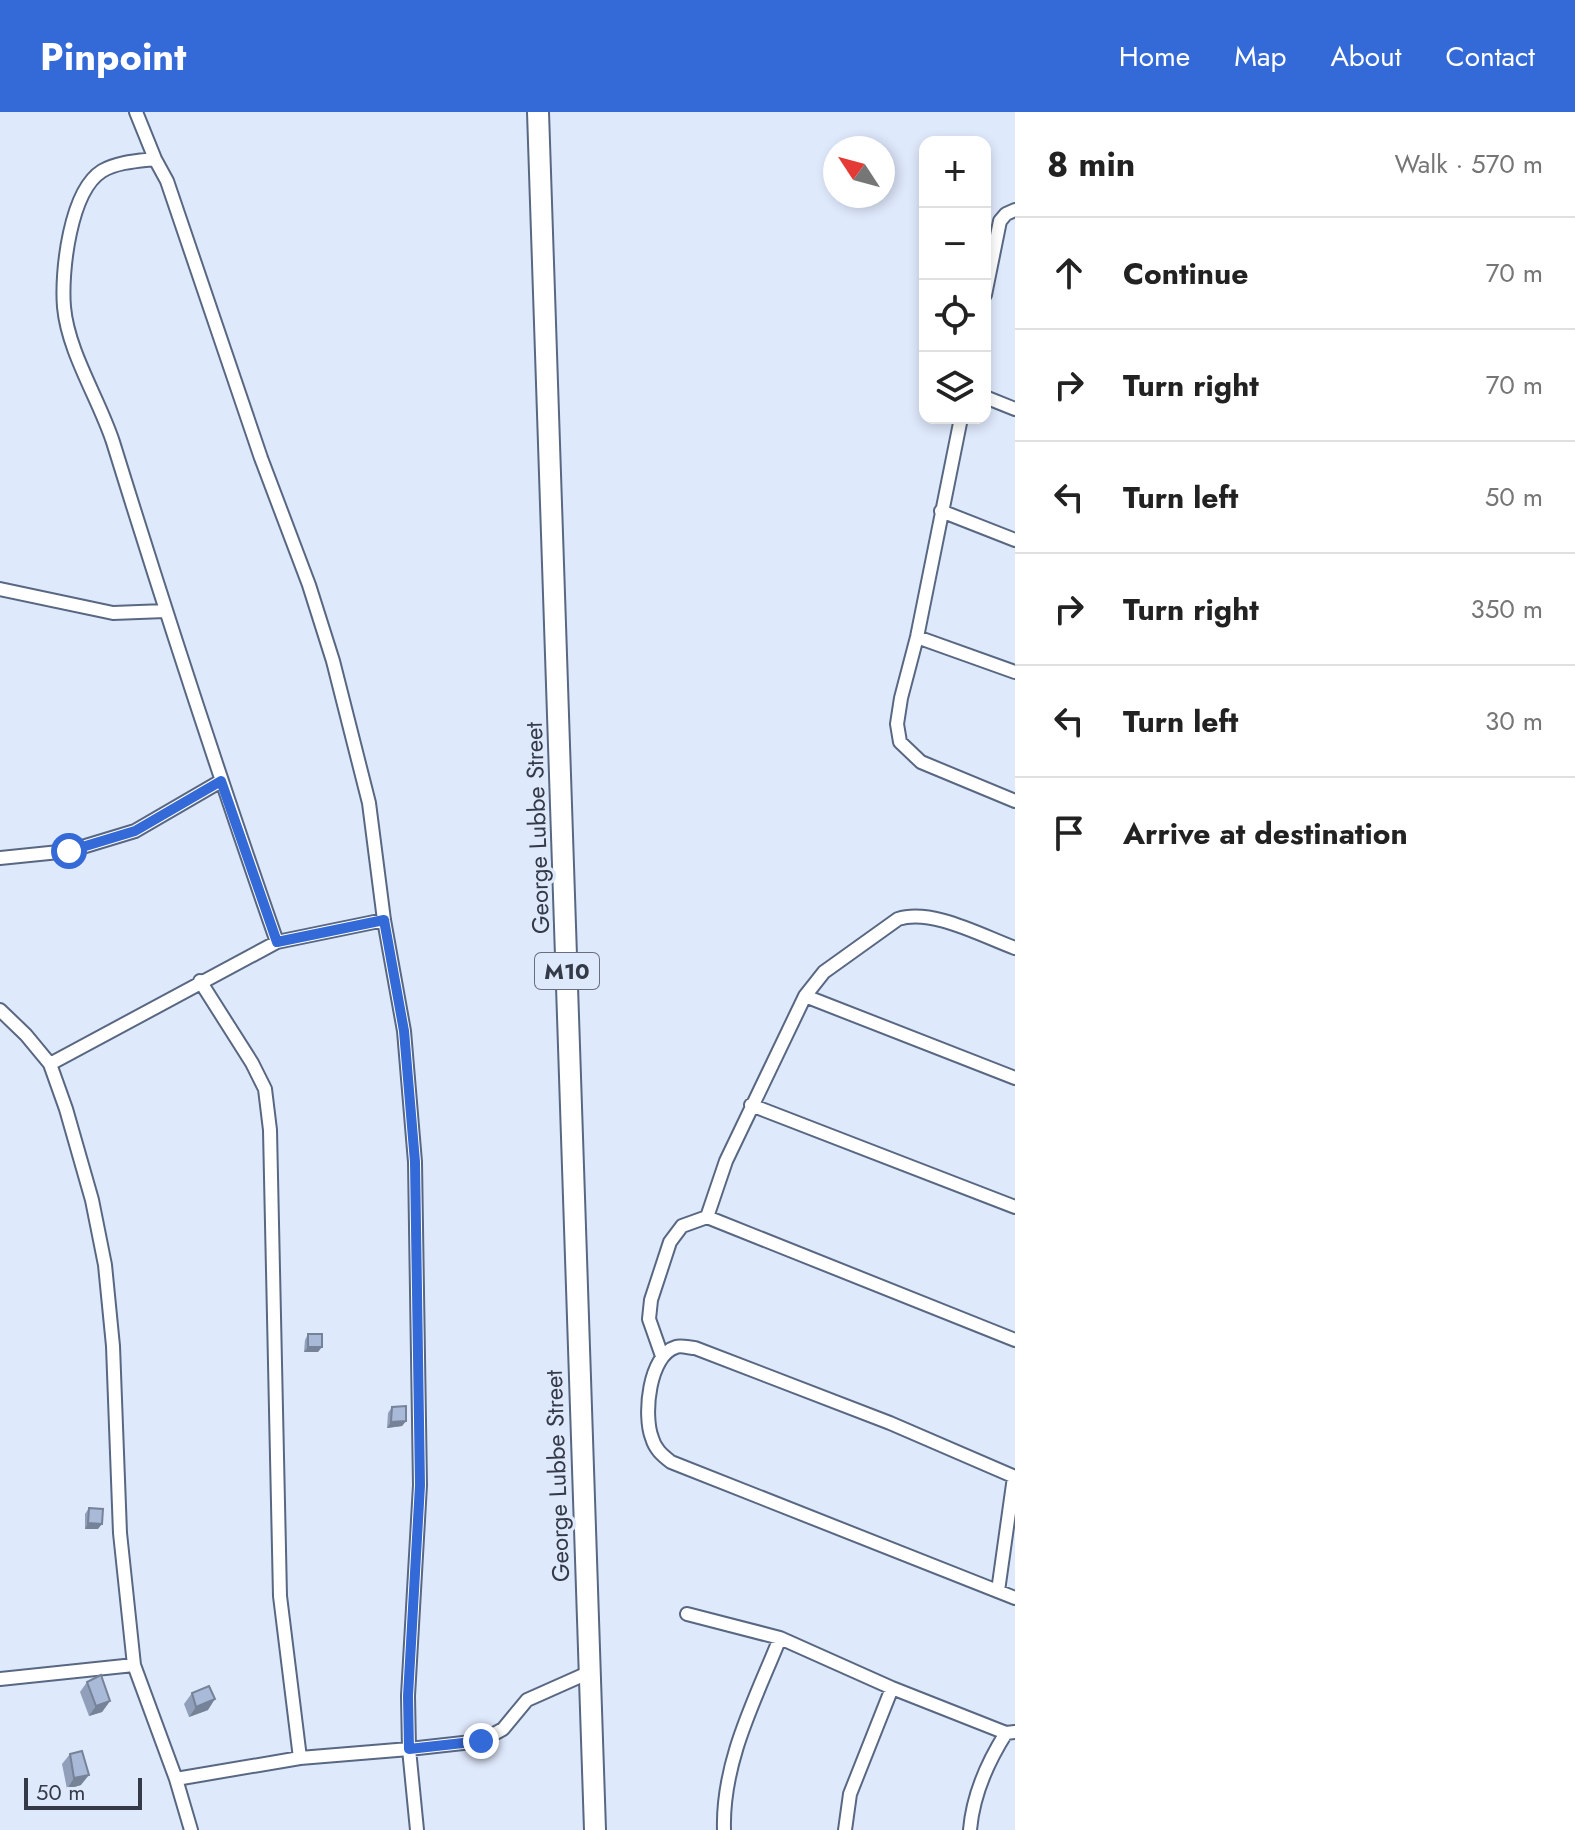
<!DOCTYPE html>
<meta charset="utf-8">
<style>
:root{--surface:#fff;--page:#f6f6f6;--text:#222;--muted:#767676;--line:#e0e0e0;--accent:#3469d8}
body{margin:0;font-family:Jost,sans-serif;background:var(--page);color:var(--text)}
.controls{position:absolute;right:24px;top:24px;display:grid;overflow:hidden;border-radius:16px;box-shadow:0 4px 12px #0003}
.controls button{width:72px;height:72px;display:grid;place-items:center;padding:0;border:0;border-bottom:2px solid var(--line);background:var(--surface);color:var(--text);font:40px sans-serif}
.compass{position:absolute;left:823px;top:24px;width:72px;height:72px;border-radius:50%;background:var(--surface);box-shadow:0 4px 12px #0003;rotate:306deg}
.scale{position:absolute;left:24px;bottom:20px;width:118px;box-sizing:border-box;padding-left:8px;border:4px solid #343a47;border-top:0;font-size:22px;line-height:28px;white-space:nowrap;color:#343a47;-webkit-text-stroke:6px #dfe9fc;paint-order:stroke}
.stop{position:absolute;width:24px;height:24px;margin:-18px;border:6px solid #3469d8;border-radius:50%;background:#fff}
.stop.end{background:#3469d8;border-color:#fff;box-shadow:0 2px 8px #0008}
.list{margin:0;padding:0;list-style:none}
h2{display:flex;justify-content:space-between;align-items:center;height:104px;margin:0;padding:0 32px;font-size:34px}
h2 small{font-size:26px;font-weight:400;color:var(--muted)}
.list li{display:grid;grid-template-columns:52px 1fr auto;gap:24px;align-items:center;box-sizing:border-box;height:112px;padding:0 32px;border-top:2px solid var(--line)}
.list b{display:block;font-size:30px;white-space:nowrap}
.list em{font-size:26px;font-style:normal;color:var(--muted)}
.icon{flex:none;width:44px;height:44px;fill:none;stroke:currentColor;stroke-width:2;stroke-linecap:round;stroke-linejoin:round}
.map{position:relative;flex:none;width:1015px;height:1718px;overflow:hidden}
header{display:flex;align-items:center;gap:48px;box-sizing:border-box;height:112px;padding:0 40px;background:var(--accent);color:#fff}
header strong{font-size:38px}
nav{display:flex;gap:44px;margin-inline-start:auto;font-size:28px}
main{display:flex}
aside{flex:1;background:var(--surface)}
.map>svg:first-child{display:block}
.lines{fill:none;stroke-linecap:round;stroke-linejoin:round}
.minor-casing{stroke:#586782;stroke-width:16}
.primary-casing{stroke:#586782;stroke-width:24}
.minor{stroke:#fff;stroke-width:12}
.primary{stroke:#fff;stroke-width:20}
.wall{fill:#919fba}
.shaded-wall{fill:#768297}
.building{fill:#a9b9d8;stroke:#768297;stroke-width:2}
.route{stroke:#3469d8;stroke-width:10}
.labels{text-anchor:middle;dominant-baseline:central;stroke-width:7;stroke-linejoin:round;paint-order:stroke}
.shield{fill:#dfe9fc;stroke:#676e7d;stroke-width:2}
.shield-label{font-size:22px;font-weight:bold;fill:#343a47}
.street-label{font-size:24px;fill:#343a47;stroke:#dfe9fc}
</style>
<header>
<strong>Pinpoint</strong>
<nav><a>Home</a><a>Map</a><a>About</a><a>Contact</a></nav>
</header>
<main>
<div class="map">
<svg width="1015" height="1718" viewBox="0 0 1015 1718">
<rect width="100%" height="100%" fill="#dfe9fc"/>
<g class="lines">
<defs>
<path id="minor" d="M136,0L155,47L167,69L261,346L309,473L333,549L369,691L384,808L404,919L415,1050L420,1373L408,1584L409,1637L300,1646L176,1667
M155,47C137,49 117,50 102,59C70,79 61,160 64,195C68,240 99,287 113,330C165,498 219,664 277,830
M985,183L1000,109L1006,102L1015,98
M985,285L1015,297
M961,306L917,525L901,586L897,612L900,630L921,650L1015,689
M941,399L1015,428
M0,477L113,501L165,499
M917,525L1015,560
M0,746L69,739L135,719L221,669
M200,869L252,951L265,977L270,1018L280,1484L300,1646
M805,884L1015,966
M0,898L26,923L50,952L66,997L92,1088L105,1153L113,1234L120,1421L134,1553L176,1667L191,1718
M50,952L277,830L384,808
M751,993L1015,1095
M707,1105L726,1049L805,884L824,860L898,807C932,796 982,824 1015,836
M662,1244L649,1207L651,1188L670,1130L682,1114L707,1105L1015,1228
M1015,1365L890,1311L695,1236C690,1236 681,1233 676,1235C649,1243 643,1303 652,1326C655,1337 662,1343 671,1350L1015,1486
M998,1479L1014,1365
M687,1502L780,1526L892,1576L1006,1621L1015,1620
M0,1567L134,1553
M417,1718L409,1637L481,1629L503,1617L527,1588L590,1560
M724,1718C722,1650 755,1588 780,1526
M845,1718L850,1682L892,1576
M970,1718C973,1682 987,1651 1006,1621"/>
<path id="primary" d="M538,0L595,1718"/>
</defs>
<use href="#minor" class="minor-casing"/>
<use href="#primary" class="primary-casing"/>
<use href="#minor" class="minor"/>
<use href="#primary" class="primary"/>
</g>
<path class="wall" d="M308,1222L318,1240H304L305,1228Z
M392,1295L406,1309L402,1314L387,1316L388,1301Z
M89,1396L98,1417H85V1402Z
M87,1570L110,1589L102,1600L89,1604L80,1580Z
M192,1581L208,1598L189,1605L184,1592Z
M70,1642L81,1673L67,1677L62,1652Z"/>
<path class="shaded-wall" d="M308,1235H322L318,1240H304Z
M406,1309L402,1314L387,1316L391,1310Z
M88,1411L102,1412L98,1417H85Z
M215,1587L208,1598L189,1605L196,1595Z
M110,1589L102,1600L89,1604L96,1594Z
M89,1663L81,1673L67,1677L74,1666Z"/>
<path class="building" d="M308,1222H322V1235H308Z
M406,1294V1309L391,1310L392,1295Z
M89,1396L103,1397L102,1412L88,1411Z
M101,1563L110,1589L96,1594L87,1570Z
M209,1574L215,1587L196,1595L192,1581Z
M82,1639L89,1663L74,1666L70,1642Z"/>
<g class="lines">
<path class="route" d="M69,739L135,719L221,669L277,830L384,808L404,919L415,1050L420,1373L408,1584L409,1637L481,1629"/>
</g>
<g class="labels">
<rect class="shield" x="535" y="841" width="64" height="36" rx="6"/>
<g class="shield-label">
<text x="567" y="859">M10</text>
</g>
<g class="street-label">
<text transform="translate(537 716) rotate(-92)">George Lubbe Street</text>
<text transform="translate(557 1364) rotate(-92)">George Lubbe Street</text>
</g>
</g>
</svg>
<div class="controls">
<button>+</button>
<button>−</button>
<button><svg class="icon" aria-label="locate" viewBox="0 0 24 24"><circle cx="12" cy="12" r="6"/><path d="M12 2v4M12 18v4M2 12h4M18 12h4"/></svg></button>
<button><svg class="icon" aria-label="layers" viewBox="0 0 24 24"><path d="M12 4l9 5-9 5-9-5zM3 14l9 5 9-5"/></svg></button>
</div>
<svg class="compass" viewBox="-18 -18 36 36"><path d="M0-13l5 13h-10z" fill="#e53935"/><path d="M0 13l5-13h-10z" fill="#767676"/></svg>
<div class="scale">50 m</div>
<div class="stop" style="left:69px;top:739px"></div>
<div class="stop end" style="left:481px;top:1629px"></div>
</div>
<aside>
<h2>8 min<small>Walk · 570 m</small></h2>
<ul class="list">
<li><svg class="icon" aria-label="ahead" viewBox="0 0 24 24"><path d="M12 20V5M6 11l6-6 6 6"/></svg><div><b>Continue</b></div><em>70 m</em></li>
<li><svg class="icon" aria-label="right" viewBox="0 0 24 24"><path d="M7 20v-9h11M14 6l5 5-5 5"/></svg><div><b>Turn right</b></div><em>70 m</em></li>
<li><svg class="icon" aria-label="left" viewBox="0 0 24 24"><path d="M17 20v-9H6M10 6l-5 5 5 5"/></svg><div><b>Turn left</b></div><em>50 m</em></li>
<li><svg class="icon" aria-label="right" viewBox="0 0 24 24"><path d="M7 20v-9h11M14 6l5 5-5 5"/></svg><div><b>Turn right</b></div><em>350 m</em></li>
<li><svg class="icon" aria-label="left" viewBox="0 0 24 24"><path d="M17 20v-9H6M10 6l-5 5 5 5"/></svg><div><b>Turn left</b></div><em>30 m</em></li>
<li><svg class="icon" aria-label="arrive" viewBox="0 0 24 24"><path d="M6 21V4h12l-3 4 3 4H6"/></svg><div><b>Arrive at destination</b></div></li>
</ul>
</aside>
</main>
